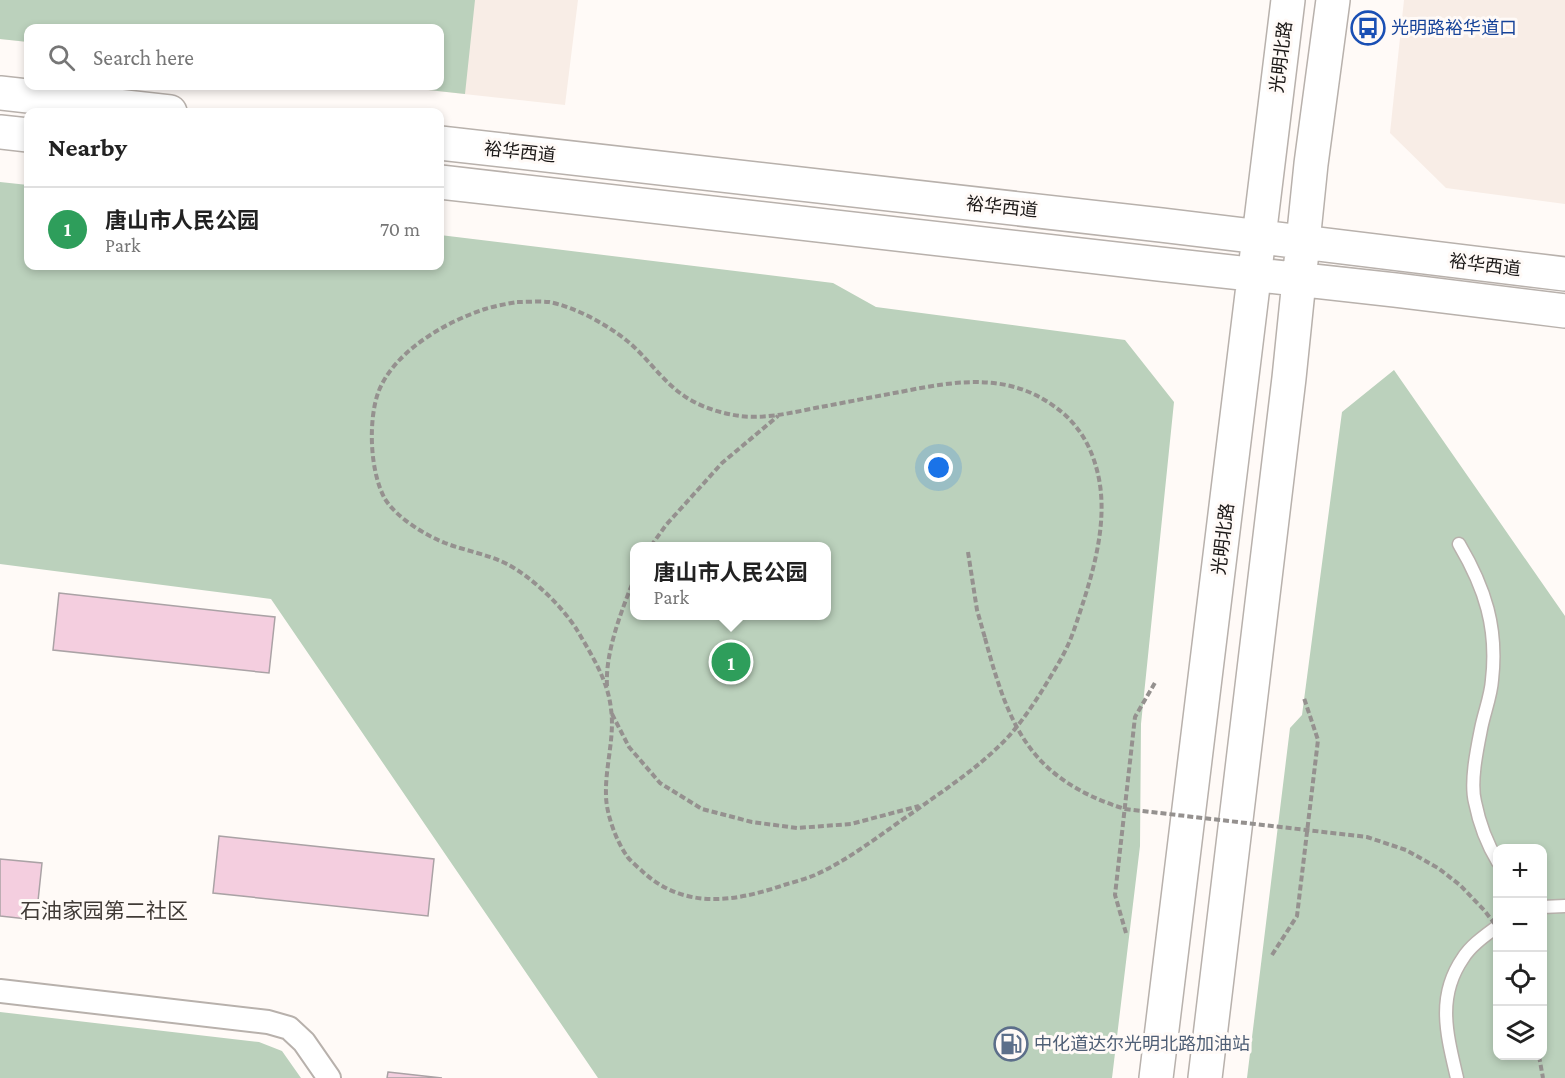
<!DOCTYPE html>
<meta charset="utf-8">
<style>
:root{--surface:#fff;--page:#f6f6f6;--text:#222;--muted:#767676;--line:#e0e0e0;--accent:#db2777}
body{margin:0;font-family:"Crimson Pro","Noto Sans SC",serif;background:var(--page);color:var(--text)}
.controls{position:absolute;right:18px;bottom:18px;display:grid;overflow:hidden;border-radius:12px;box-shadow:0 3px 9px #0003}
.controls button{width:54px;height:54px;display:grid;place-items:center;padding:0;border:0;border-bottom:2px solid var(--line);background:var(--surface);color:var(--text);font:30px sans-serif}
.you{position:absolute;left:939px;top:468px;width:21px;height:21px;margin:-15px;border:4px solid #fff;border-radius:50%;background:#1a73e8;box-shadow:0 0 0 9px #1a73e833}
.badge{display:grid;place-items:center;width:39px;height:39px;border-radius:50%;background:var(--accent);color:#fff;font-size:20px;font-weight:700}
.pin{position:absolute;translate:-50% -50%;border:3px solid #fff;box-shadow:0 2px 6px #0006}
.popup{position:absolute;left:630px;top:542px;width:201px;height:78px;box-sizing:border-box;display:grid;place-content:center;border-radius:12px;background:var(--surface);filter:drop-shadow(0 2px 4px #0005);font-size:20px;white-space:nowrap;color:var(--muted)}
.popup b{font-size:22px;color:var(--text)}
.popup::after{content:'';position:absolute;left:50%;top:100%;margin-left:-12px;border:12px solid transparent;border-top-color:var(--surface)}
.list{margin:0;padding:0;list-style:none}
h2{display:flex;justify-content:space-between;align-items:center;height:78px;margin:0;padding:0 24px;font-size:26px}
h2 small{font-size:20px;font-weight:400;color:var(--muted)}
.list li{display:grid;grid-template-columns:39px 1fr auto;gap:18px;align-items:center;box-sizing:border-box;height:84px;padding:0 24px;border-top:2px solid var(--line)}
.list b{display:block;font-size:22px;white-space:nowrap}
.list p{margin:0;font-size:20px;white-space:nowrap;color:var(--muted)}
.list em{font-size:20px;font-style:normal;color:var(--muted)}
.icon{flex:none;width:33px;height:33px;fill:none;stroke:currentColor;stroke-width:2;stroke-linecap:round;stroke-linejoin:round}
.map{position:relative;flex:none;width:1565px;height:1078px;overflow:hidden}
.search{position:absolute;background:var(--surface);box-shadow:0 3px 9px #0003;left:24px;top:24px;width:420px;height:66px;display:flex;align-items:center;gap:15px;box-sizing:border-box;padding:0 21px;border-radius:12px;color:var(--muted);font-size:22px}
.panel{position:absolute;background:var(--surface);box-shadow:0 3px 9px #0003;left:24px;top:108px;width:420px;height:162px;border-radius:12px}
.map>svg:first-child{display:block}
.built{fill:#f8ede6}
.green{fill:#bbd1bc;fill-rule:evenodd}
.building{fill:#f4cedf;stroke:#aaa2a5;stroke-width:1.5}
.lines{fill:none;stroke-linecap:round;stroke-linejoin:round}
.lane-casing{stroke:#b8b1ac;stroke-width:15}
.street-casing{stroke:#b8b1ac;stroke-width:26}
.secondary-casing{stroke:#b8b1ac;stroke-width:36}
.path{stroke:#95918f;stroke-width:4;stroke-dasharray:6 3;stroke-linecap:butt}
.lane{stroke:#fff;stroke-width:12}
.street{stroke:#fff;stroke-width:22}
.secondary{stroke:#fff;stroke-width:33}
.path-bridge{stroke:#95918f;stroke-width:4;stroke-dasharray:6 3;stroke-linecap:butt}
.labels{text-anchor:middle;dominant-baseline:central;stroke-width:6;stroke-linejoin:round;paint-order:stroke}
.transit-label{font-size:18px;fill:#164399;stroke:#fffaf7;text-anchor:start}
.street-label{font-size:18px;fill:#1a1716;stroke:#fffaf7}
.service-label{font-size:18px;fill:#4e5e75;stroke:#fffaf7;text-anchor:start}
.quarter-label{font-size:21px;fill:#413b37;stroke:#fffaf7}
</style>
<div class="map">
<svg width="1565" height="1078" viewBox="0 0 1565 1078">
<rect width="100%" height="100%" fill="#fffaf7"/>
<path class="built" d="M0,0H578L565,105L390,86H440V28H28V42L0,39Z
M1404,0H1565V204L1446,188L1390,133Z"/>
<path class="green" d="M0,0H475L465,94L392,86H440V28H28V42L0,39Z
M0,182L28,185V266H440V235L833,283L876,307L1125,340L1174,402L1141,724L1140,846L1112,1078H598L271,599L0,564ZM635,546H827V616H635Z
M1394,370L1565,616V1078H1247L1290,728L1302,715L1342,412ZM1498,848H1542V1056H1498Z
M0,1012L259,1042L282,1051L301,1078H0Z"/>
<path class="building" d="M59,593L275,617L269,673L53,650Z
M219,836L434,859L428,916L213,893Z
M0,859L42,863L36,920L0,916Z
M388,1072L442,1078H387Z"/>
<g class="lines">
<defs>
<path id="lane" d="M1459,544C1485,588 1498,628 1492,680C1491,696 1484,713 1481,729C1477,749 1470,782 1475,802C1479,822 1487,844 1498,862
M1542,907L1565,906
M1457,1078C1447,1035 1436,997 1463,958C1471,945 1486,935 1498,926"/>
<path id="street" d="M0,991L268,1022L289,1028L304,1042L329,1078"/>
<path id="secondary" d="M0,93L170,112
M0,132L28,135
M440,143L1161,225L1565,274
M440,182L1159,264L1395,290L1565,311
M1156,1078L1288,0
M1205,1078L1289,378L1311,164L1333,0"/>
</defs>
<use href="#lane" class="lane-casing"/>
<use href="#street" class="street-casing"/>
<use href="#secondary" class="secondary-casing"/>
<path class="path" d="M517,302C527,302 539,301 549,302C575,307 606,324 626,340C646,356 660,378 680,393C697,406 719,413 740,416C765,419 791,413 815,408C843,403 872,397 900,392C960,380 1014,371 1064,414C1084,432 1094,454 1099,479C1107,521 1095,566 1082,606C1076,624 1071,641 1062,657C1047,683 1029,714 1008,737C981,766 947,788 915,811C884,832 849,860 815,875C805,879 794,882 784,885C734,902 684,910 642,871C639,868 629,860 627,856C616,841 606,813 606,795C605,767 615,737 611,709C608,680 591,654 577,630C562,606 532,577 507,564C487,554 466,551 445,543C425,535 397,518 385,499C370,472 368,422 378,393C393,352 445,322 485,309C495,306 506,304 517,302Z
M651,546L666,525L722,463L778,416
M968,552L977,610L985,638
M607,686C605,652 622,609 635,577
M612,714L629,747L660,783L702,809L752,822L797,828L851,824L919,806
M1126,933L1115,895L1135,717L1156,681
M1272,955L1297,916L1318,740L1304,698
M1539,1056L1543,1078"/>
<use href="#lane" class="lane"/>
<use href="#street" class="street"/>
<use href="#secondary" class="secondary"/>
<path class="path-bridge" d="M985,638C1009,727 1030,779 1125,809L1367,837L1406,850L1438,868L1460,885L1484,910L1498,928"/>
</g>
<defs>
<symbol id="bus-ring" viewBox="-11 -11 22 22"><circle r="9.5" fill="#fffaf7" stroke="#1a4fb4" stroke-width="1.5"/><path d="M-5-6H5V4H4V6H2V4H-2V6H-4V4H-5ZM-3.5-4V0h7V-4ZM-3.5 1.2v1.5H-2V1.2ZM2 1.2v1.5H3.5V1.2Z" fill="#1a4fb4"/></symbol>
<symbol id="fuel-ring" viewBox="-11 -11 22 22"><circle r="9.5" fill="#fffaf7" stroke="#5c6f8a" stroke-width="1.5"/><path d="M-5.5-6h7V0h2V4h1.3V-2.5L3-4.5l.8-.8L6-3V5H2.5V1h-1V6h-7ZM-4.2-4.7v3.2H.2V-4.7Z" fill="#5c6f8a"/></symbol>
</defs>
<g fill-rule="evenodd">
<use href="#bus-ring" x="1349" y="9" width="38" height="38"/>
<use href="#fuel-ring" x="992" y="1025" width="38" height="38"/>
</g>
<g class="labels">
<g class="transit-label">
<text x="1391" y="28">光明路裕华道口</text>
</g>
<g class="street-label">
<text transform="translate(1281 57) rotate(-83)">光明北路</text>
<text transform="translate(520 152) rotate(6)">裕华西道</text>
<text transform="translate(1002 207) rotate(6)">裕华西道</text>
<text transform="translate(1485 265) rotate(7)">裕华西道</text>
<text transform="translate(1223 539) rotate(-83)">光明北路</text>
</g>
<g class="service-label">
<text x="1034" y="1044">中化道达尔光明北路加油站</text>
</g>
<g class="quarter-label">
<text x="104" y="911">石油家园第二社区</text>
</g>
</g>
</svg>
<div class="controls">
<button>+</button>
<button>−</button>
<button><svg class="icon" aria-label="locate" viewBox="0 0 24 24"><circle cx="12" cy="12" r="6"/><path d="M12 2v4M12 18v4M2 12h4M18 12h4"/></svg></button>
<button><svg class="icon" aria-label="layers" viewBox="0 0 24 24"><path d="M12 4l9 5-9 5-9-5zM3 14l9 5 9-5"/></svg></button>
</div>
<div class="you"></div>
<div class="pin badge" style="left:731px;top:662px;background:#2e9e5b">1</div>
<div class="popup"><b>唐山市人民公园</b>Park</div>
<div class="search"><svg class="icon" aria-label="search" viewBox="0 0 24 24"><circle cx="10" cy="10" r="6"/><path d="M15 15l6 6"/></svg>Search here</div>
<section class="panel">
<h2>Nearby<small></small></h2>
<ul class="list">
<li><span class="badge" style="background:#2e9e5b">1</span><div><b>唐山市人民公园</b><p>Park</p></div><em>70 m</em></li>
</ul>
</section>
</div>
